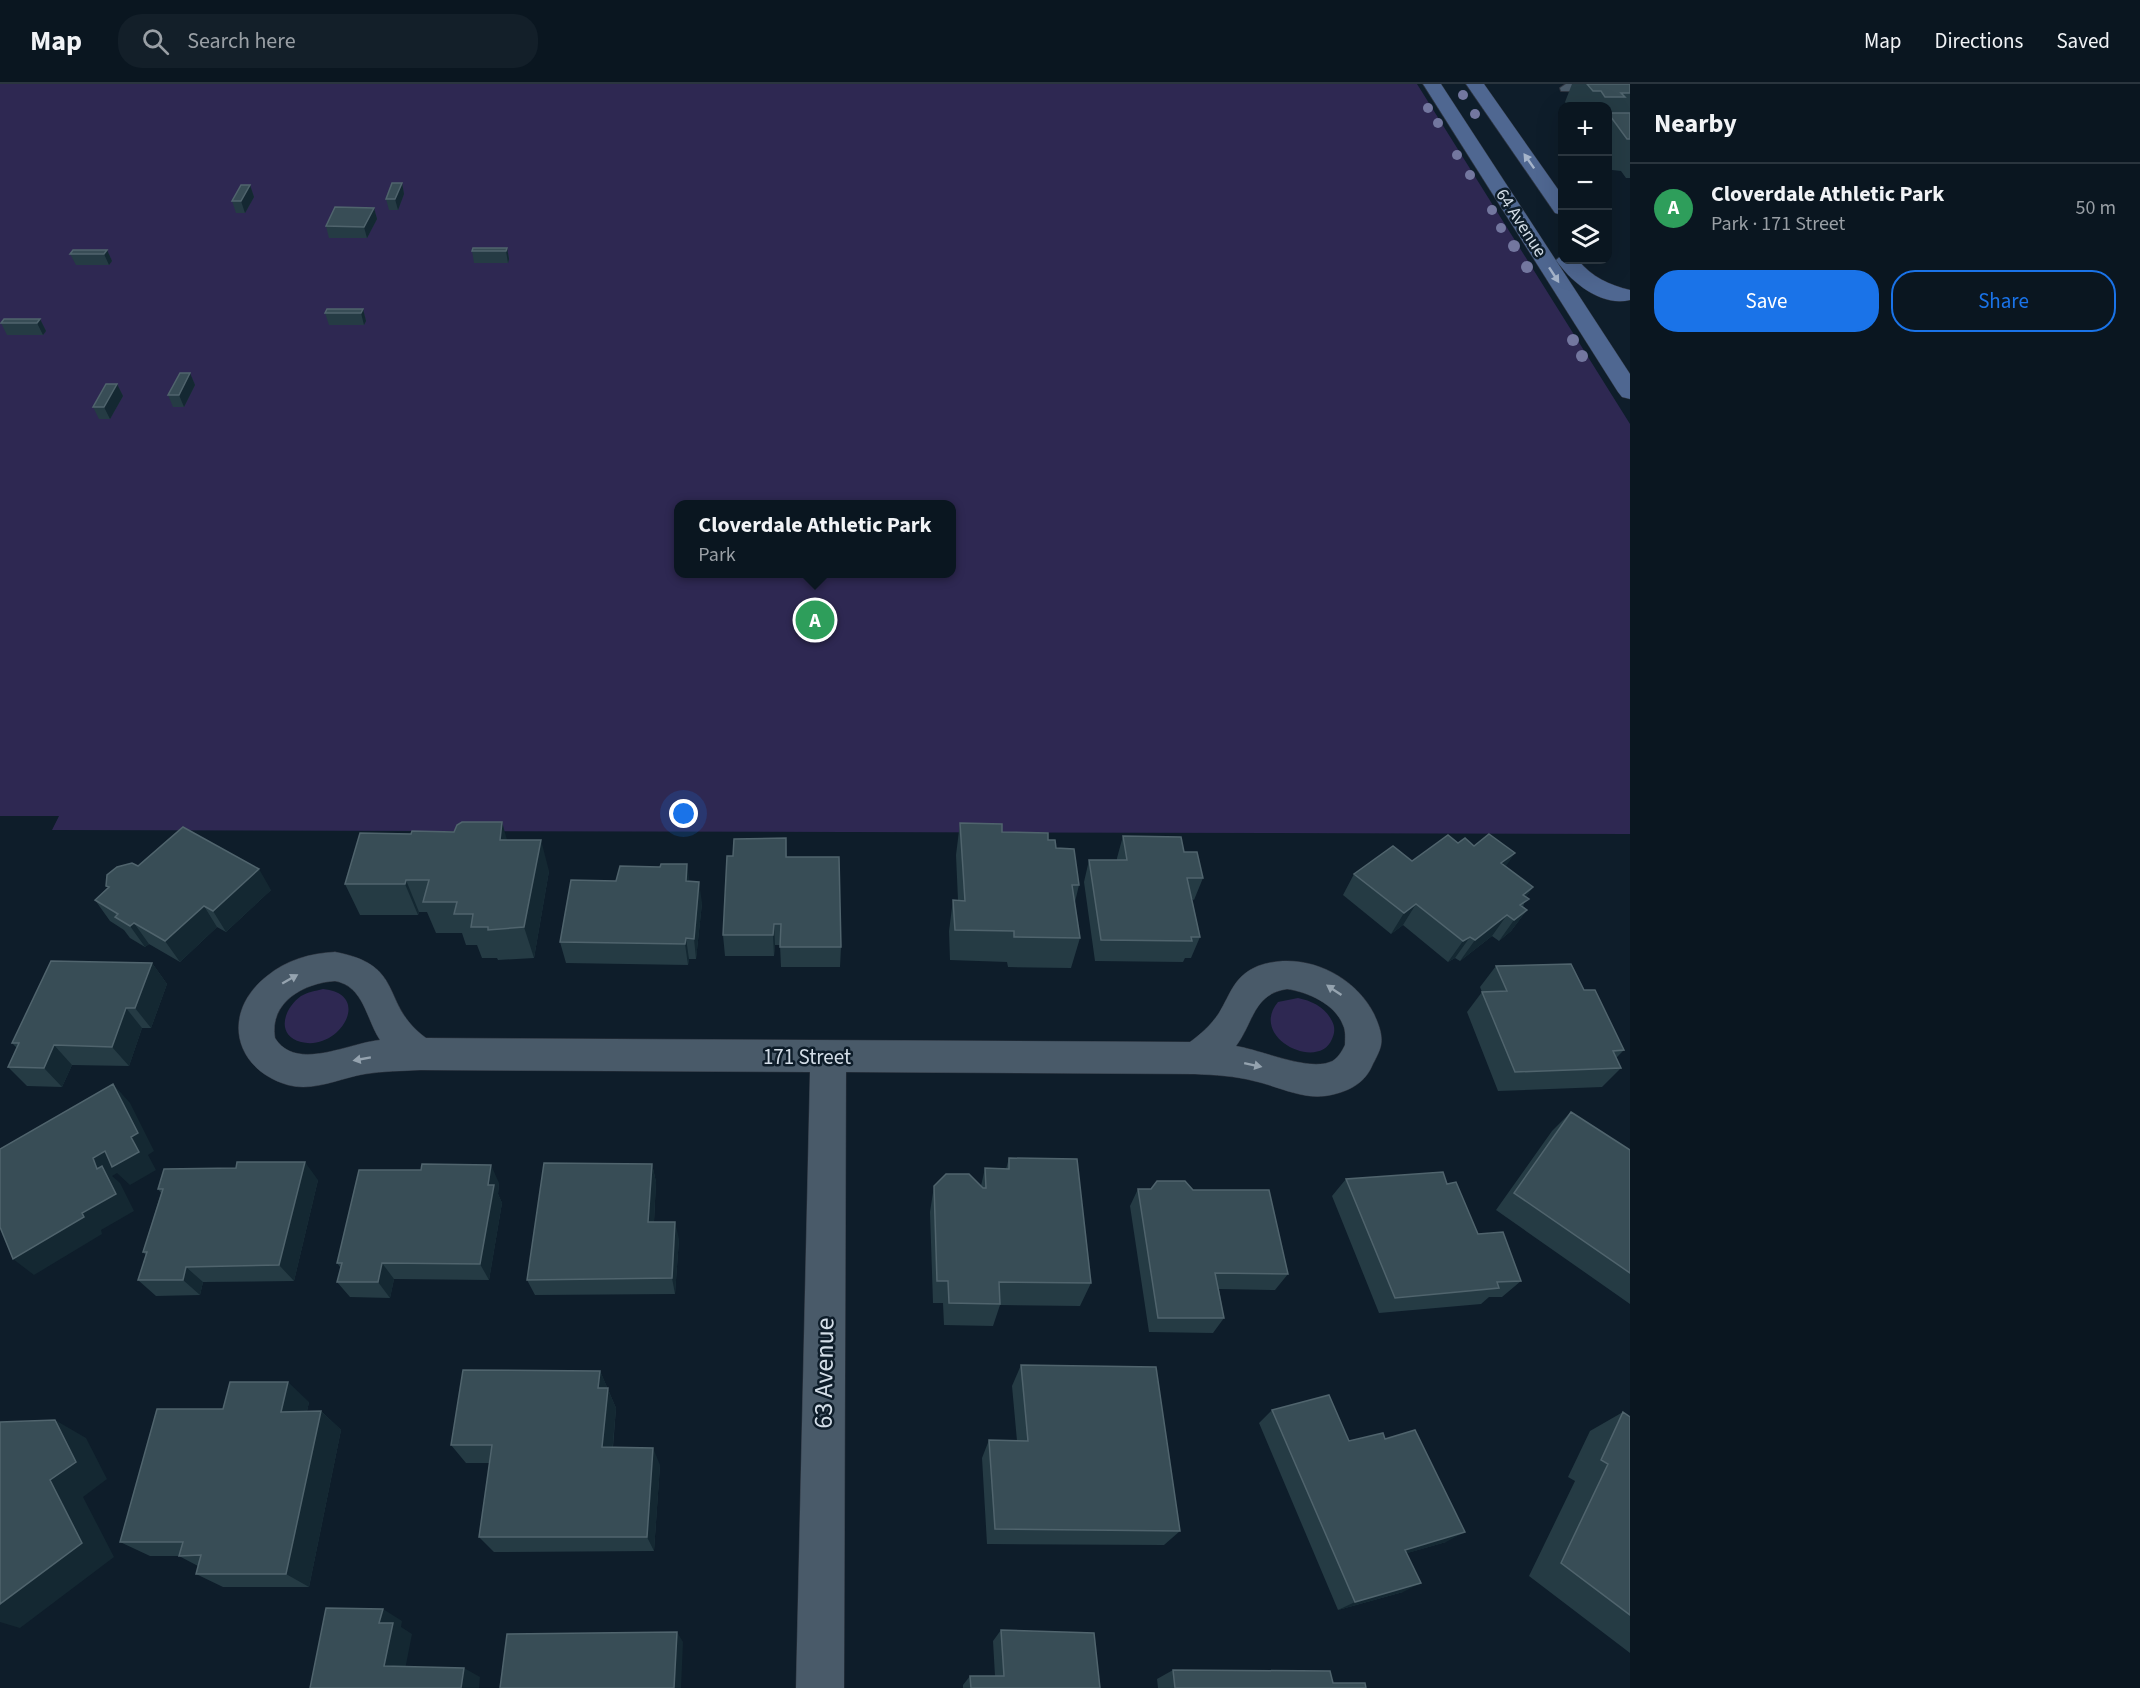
<!DOCTYPE html>
<meta charset="utf-8">
<style>
:root{--surface:#0a1620;--page:#131f29;--text:#f1f3f6;--muted:#999fa5;--line:#2a353e;--accent:#1a73e8}
body{margin:0;font-family:"Source Sans 3",sans-serif;background:var(--page);color:var(--text)}
.controls{position:absolute;right:18px;top:18px;display:grid;overflow:hidden;border-radius:12px;box-shadow:0 6px 24px #0002}
.controls button{width:54px;height:54px;display:grid;place-items:center;padding:0;border:0;border-bottom:2px solid var(--line);background:var(--surface);color:var(--text);font:30px sans-serif}
.you{position:absolute;left:684px;top:730px;width:21px;height:21px;margin:-15px;border:4px solid #fff;border-radius:50%;background:#1a73e8;box-shadow:0 0 0 9px #1a73e833}
.badge{display:grid;place-items:center;width:39px;height:39px;border-radius:50%;background:var(--accent);color:#fff;font-size:20px;font-weight:700}
.pin{position:absolute;translate:-50% -50%;border:3px solid #fff;box-shadow:0 2px 6px #0006}
.popup{position:absolute;left:674px;top:416px;width:282px;height:78px;box-sizing:border-box;display:grid;place-content:center;border-radius:12px;background:var(--surface);filter:drop-shadow(0 2px 4px #0005);font-size:20px;white-space:nowrap;color:var(--muted)}
.popup b{font-size:22px;color:var(--text)}
.popup::after{content:'';position:absolute;left:50%;top:100%;margin-left:-12px;border:12px solid transparent;border-top-color:var(--surface)}
.list{margin:0;padding:0;list-style:none}
h2{display:flex;justify-content:space-between;align-items:center;height:78px;margin:0;padding:0 24px;font-size:26px}
h2 small{font-size:20px;font-weight:400;color:var(--muted)}
.list li{display:grid;grid-template-columns:39px 1fr auto;gap:18px;align-items:center;box-sizing:border-box;height:90px;padding:0 24px;border-top:2px solid var(--line)}
.list b{display:block;font-size:22px;white-space:nowrap}
.list p{margin:0;font-size:20px;white-space:nowrap;color:var(--muted)}
.list em{font-size:20px;font-style:normal;color:var(--muted)}
.actions{display:flex;gap:12px;padding:18px 24px}
.actions a{flex:1;padding:14px 0;border:2px solid var(--accent);border-radius:24px;text-align:center;font-size:21px;color:var(--accent)}
.actions .main{background:var(--accent);color:#fff}
.icon{flex:none;width:33px;height:33px;fill:none;stroke:currentColor;stroke-width:2;stroke-linecap:round;stroke-linejoin:round}
.map{position:relative;flex:none;width:1630px;height:1604px;overflow:hidden}
header{display:flex;align-items:center;gap:36px;box-sizing:border-box;height:84px;padding:0 30px;background:var(--surface);border-bottom:2px solid var(--line)}
header strong{font-size:28px}
nav{display:flex;gap:33px;margin-inline-start:auto;font-size:21px}
.search{width:420px;height:54px;background:var(--page);display:flex;align-items:center;gap:15px;box-sizing:border-box;padding:0 21px;border-radius:24px;color:var(--muted);font-size:22px}
main{display:flex}
aside{flex:1;background:var(--surface)}
.map>svg:first-child{display:block}
.green{fill:#2e2852;fill-rule:evenodd}
.lines{fill:none;stroke-linecap:round;stroke-linejoin:round}
.service-casing{stroke:#2f3641;stroke-width:2}
.minor-casing{stroke:#2f3641;stroke-width:1}
.secondary-casing{stroke:#2f3641;stroke-width:1}
.service{fill:#495a69;fill-rule:evenodd}
.minor{fill:#495a69;fill-rule:evenodd}
.secondary{fill:#4f6791;fill-rule:evenodd}
.tree{fill:#73779f}
.wall{fill:#253b44}
.shaded-wall{fill:#142832}
.building{fill:#384d56;stroke:#50646d;stroke-width:1.5}
.oneway{fill:#a5b4ca}
.oneway2{fill:#95a3af}
.labels{text-anchor:middle;dominant-baseline:central;stroke-width:5;stroke-linejoin:round;paint-order:stroke}
.far-street-label{font-size:18px;fill:#d4dee8;stroke:#0e1d2a}
.street-label{font-size:21px;fill:#d4dee8;stroke:#0e1d2a}
.near-street-label{font-size:26px;fill:#d4dee8;stroke:#0e1d2a}
</style>
<header>
<strong>Map</strong>
<div class="search"><svg class="icon" aria-label="search" viewBox="0 0 24 24"><circle cx="10" cy="10" r="6"/><path d="M15 15l6 6"/></svg>Search here</div>
<nav><a>Map</a><a>Directions</a><a>Saved</a></nav>
</header>
<main>
<div class="map">
<svg width="1630" height="1604" viewBox="0 0 1630 1604">
<rect width="100%" height="100%" fill="#0e1d2a"/>
<path class="green" d="M0,0H1417L1630,340V750L52,746L59,732H0ZM678,420H952V490H678Z
M323,905C374,910 339,968 301,958C275,951 284,924 301,912C308,908 315,907 323,905Z
M1298,914C1312,917 1325,923 1332,937C1335,943 1335,948 1332,955C1319,988 1248,954 1278,918Z"/>
<g class="lines">
<defs>
<path id="service" d="M1566,0H1630V8L1561,7L1560,4Z"/>
<path id="minor" d="M335,868C407,881 379,920 426,954L1190,958C1201,950 1211,941 1219,929C1231,909 1234,892 1258,882C1302,866 1354,890 1374,930C1378,939 1383,950 1381,961C1380,967 1375,976 1372,982C1364,1001 1345,1009 1325,1012C1301,1015 1277,1002 1254,997C1235,992 1215,991 1195,990L846,988L844,1604H796L810,988L420,986C402,987 383,987 365,990C340,994 314,1008 288,1001C233,985 221,928 267,892C286,876 311,869 335,868ZM335,897C364,902 366,935 380,956C348,959 296,988 275,954C269,918 304,899 335,897ZM1287,905C1308,908 1335,920 1343,941C1346,947 1345,954 1345,961C1342,967 1337,976 1330,978C1308,987 1261,966 1236,962C1254,938 1253,910 1287,905Z"/>
<path id="secondary" d="M1423,0H1441L1630,290V315L1622,313L1618,308Z
M1466,0H1484L1562,111V131L1555,129Z
M1562,171V176H1578C1592,193 1609,201 1630,206V216C1601,223 1571,198 1556,176Z"/>
</defs>
<use href="#service" class="service-casing"/>
<use href="#minor" class="minor-casing"/>
<use href="#secondary" class="secondary-casing"/>
<use href="#service" class="service"/>
<use href="#minor" class="minor"/>
<use href="#secondary" class="secondary"/>
</g>
<g class="tree">
<circle cx="1463" cy="11" r="5"/>
<circle cx="1428" cy="24" r="5"/>
<circle cx="1475" cy="30" r="5"/>
<circle cx="1438" cy="39" r="5"/>
<circle cx="1457" cy="71" r="5"/>
<circle cx="1470" cy="91" r="5"/>
<circle cx="1492" cy="126" r="5"/>
<circle cx="1501" cy="144" r="5"/>
<circle cx="1514" cy="162" r="6"/>
<circle cx="1527" cy="183" r="6"/>
<circle cx="1573" cy="256" r="6"/>
<circle cx="1582" cy="272" r="6"/>
</g>
<path class="wall" d="M1572,0H1630V94H1626L1621,87L1612,86L1608,80V22H1568L1565,18Z
M402,99L404,110L398,126H389L386,115Z
M250,101L254,113L245,129H236L232,117Z
M374,124L377,135L367,154H329L326,142Z
M507,164L509,175L508,179H474L472,167Z
M107,166L112,177L109,181H76L70,170Z
M363,225L366,237L364,241H329L325,229Z
M40,235L46,247L43,251H7L1,239Z
M190,289L195,301L184,323H173L168,311Z
M117,300L123,312L110,335H99L93,323Z
M960,739L1002,748L1048,756L1056,764L1079,801L1075,818L1080,854L1071,884L1008,883L1007,878L950,876L949,847L953,816H958L956,771Z
M1123,752L1184,768L1203,794L1194,816L1192,815L1200,853L1191,874H1185L1183,878L1095,877L1084,798L1089,776H1117V774Z
M786,754L787,773L841,863L840,883H781L780,861H775L774,872H725L723,851L733,772Z
M507,756L549,787L534,874L498,876L497,874H482L477,861H466L462,849H436L427,828H419L418,831H360L345,800Z
M1458,759L1474,762L1506,783L1533,803L1526,813L1523,823L1527,826L1511,847L1499,857L1492,852L1460,877L1455,874L1448,878L1403,841L1391,850L1343,811L1354,790L1412,777Z
M138,782L271,806L226,848L217,843L180,878L149,860L145,863L130,854L124,846L110,837L95,816L108,804L106,802Z
M616,797H689L702,819L696,875H689L688,881L566,879L560,858Z
M152,879L167,900L151,944H142L129,982L72,981L62,1003L27,1002L8,983L17,964L12,959Z
M1496,882L1584,906L1624,966L1616,974L1621,984L1602,1003L1498,1007L1467,928L1482,908L1480,903Z
M1571,1028L1630,1066V1220L1496,1126L1552,1047Z
M1009,1074L1091,1199L1080,1222L1000,1221L993,1242L944,1241L943,1219H933L930,1128L934,1102H981L985,1084L1006,1085Z
M652,1080L656,1098L654,1138L679,1155L675,1210L535,1211L527,1196Z
M1346,1095L1447,1100L1478,1150L1521,1197L1502,1213H1489L1481,1220L1379,1229L1332,1112Z
M318,1096L294,1197L203,1198L200,1211L156,1212L138,1196L146,1171L143,1168L161,1109L158,1105Z
M499,1099L498,1110L502,1119L489,1196L394,1195L390,1214L350,1213L337,1198L341,1184L337,1179Z
M1138,1105L1193,1106L1288,1190L1275,1206L1219,1205L1224,1234L1213,1249L1149,1248L1130,1122Z
M1021,1281L1180,1447L1164,1461L987,1460L982,1374L989,1356L1017,1357L1012,1302Z
M600,1287L616,1324L613,1363L660,1381L654,1467L494,1468L479,1453L490,1379H466L451,1361Z
M309,1318L307,1327H321L341,1346L309,1503H223L196,1490L198,1482L179,1472H150L120,1458L223,1325Z
M1272,1326L1349,1357L1385,1355L1446,1458L1407,1469L1403,1508L1338,1526L1259,1339Z
M1623,1328L1630,1333V1569L1529,1492L1575,1397L1568,1393L1590,1347Z
M1001,1546L1100,1604H963V1601L970,1592H995L993,1557Z
M1173,1586L1333,1599L1366,1604H1158L1157,1595Z"/>
<path class="shaded-wall" d="M402,99L404,110L398,126L395,115Z
M250,101L254,113L245,129L241,117Z
M374,124L377,135L367,154L364,143Z
M507,164L509,175L508,179L506,167Z
M107,166L112,177L109,181L104,170Z
M363,225L366,237L364,241L361,229Z
M40,235L46,247L43,251L37,239Z
M190,289L195,301L184,323L179,311Z
M117,300L123,312L110,335L104,323Z
M502,738L511,770L500,756Z
M541,756L549,787L534,874L524,843Z
M1515,769L1500,791L1501,779Z
M687,780L690,801L686,797Z
M259,785L271,806L226,848L213,827Z
M406,796L419,828L418,831L405,800Z
M699,798L702,819L696,875L694,855Z
M1533,803L1518,825L1507,832L1523,811Z
M1416,820L1403,841L1391,850L1404,829Z
M204,822L217,843L180,878L165,857Z
M1527,826L1511,847L1499,857L1514,836Z
M1507,831L1492,852L1460,877L1475,856Z
M134,839L149,860L145,863L130,842Z
M774,840L775,861L774,872L773,851Z
M1470,853L1455,874L1448,878L1463,857Z
M686,854L689,875L688,881L685,860Z
M152,879L167,900L151,944L135,924Z
M126,924L142,944L129,982L112,963Z
M54,961L72,981L62,1003L44,984Z
M113,1000L130,1019L154,1067L148,1071L156,1086L130,1101L117,1089L112,1092L120,1099L134,1127L101,1146L102,1150L34,1191L13,1175L82,1129L97,1085L93,1074L131,1053Z
M305,1078L318,1096L294,1197L279,1181Z
M652,1080L656,1098L653,1154L648,1138Z
M491,1081L499,1099L498,1110L502,1119L489,1196L480,1180L488,1101Z
M675,1138L679,1155L675,1210L672,1194Z
M382,1179L394,1195L390,1214L378,1198Z
M186,1183L203,1198L200,1211L183,1196Z
M600,1287L616,1324L611,1381L602,1363L598,1304Z
M288,1298L309,1318L303,1346L281,1328Z
M321,1327L341,1346L309,1503L286,1490Z
M55,1336L86,1354L107,1395L83,1413L114,1473L20,1544L0,1538V1520L50,1396Z
M653,1364L660,1381L654,1467L647,1453Z
M1465,1448L1446,1458L1387,1475L1405,1466Z
M1421,1499L1403,1508L1338,1526L1355,1518Z
M383,1525L402,1537L401,1543L412,1550L404,1591L384,1582L379,1539Z
M677,1548L683,1558L681,1604H674Z
M464,1584L480,1593L479,1604H461Z"/>
<path class="building" d="M1587,0H1630V9H1621L1625,13H1605L1601,7H1593Z
M1608,29H1630V55H1627Z
M392,99H402L395,115H386Z
M241,101H250L241,117H232Z
M335,123L374,124L364,143L326,142Z
M473,164H507L506,167H472Z
M73,166H107L104,170H70Z
M327,225H363L361,229H325Z
M4,235H40L37,239H1Z
M180,289H190L179,311H168Z
M106,300H117L104,323H93Z
M462,738H502L500,756H541L524,843L488,846V843H471L473,830H454L457,818H423L429,796H406L405,800H345L360,749L411,750L412,747L454,748L457,741Z
M960,739L1002,740V748L1048,749V756H1055L1056,764L1074,765L1079,801H1072L1080,854L1014,853V847L955,846L953,816L965,817Z
M183,743L259,785L213,827L204,822L165,857L134,839L130,842L115,833L118,830L95,816L109,803L106,802L107,791L117,783L132,779L138,782Z
M1489,750L1515,769L1501,779L1533,803L1523,811L1529,815L1520,821L1527,826L1514,836L1507,831L1475,856L1470,853L1463,857L1416,820L1404,829L1354,790L1393,762L1412,777L1448,751L1458,759L1465,754L1474,762Z
M1123,752L1181,753L1184,768H1197L1203,794H1187L1200,853H1191L1192,857L1101,856L1089,776H1127Z
M786,754V773H839L841,863H780L781,840H774L773,851H723L727,772H733L734,755Z
M661,780H687L686,797L699,798L694,855L686,854L685,860L560,858L571,796L616,797L620,782L660,783Z
M51,877L152,879L135,924H126L112,963L54,961L44,984L8,983L19,959H12Z
M1571,880L1584,906H1595L1624,966L1613,967L1621,984L1515,988L1482,908L1507,907L1496,882Z
M113,1000L138,1049L131,1053L139,1068L112,1083L105,1067L93,1074L97,1085L102,1082L116,1110L82,1129L84,1133L13,1175L0,1143V1065Z
M1571,1028L1630,1066V1189L1514,1109Z
M1009,1074L1077,1075L1091,1199L999,1198L1000,1220L949,1219L948,1197H937L934,1102L946,1090H969L983,1104H986L985,1084L1009,1085Z
M237,1078H305L279,1181L186,1183L183,1196H138L147,1168H143L163,1105H158L164,1085L236,1084Z
M544,1079L652,1080L648,1138H675L672,1194L527,1196Z
M422,1080L491,1081L488,1101H494L480,1180L382,1179L378,1198H337L342,1179H337L359,1086H421Z
M1443,1088L1447,1100L1456,1098L1478,1150L1503,1148L1521,1197L1497,1198L1499,1204L1395,1214L1346,1095Z
M1157,1097H1185L1193,1106H1269L1288,1190L1215,1189L1224,1234H1158L1138,1105H1151Z
M1021,1281L1156,1283L1180,1447L995,1445L989,1356L1028,1357Z
M463,1286L600,1287L598,1304H608L602,1363L653,1364L647,1453H479L492,1361H451Z
M230,1298H288L281,1328L321,1327L286,1490H196L201,1471L179,1472L183,1458H120L157,1325H223Z
M1329,1311L1349,1357L1383,1349L1385,1355L1415,1346L1465,1448L1405,1466L1421,1499L1355,1518L1272,1326Z
M1623,1328L1630,1333V1531L1561,1479L1608,1380L1601,1376Z
M55,1336L76,1378L50,1396L82,1459L0,1520V1338Z
M326,1524L383,1525L379,1539H393L384,1582L464,1584L461,1604H310Z
M1001,1546L1094,1549L1100,1604H971L970,1592H1004Z
M677,1548L674,1604H500L507,1550Z
M1173,1586L1330,1587L1333,1599H1365L1366,1604H1175Z"/>
<defs><path id="oneway-solid" d="M-6-.8H1V-3.2L6.5 0L1 3.2V.8H-6Z" transform="scale(1.5)"/></defs>
<g class="oneway">
<use href="#oneway-solid" transform="translate(1529 77) rotate(-125)"/>
<use href="#oneway-solid" transform="translate(1554 191) rotate(57)"/>
</g>
<g class="oneway2">
<use href="#oneway-solid" transform="translate(290 895) rotate(-30)"/>
<use href="#oneway-solid" transform="translate(1334 906) rotate(-146)"/>
<use href="#oneway-solid" transform="translate(362 975) rotate(170)"/>
<use href="#oneway-solid" transform="translate(1253 981) rotate(12)"/>
</g>
<g class="labels">
<g class="far-street-label">
<text transform="translate(1521 139) rotate(57)">64 Avenue</text>
</g>
<g class="street-label">
<text x="807" y="973">171 Street</text>
</g>
<g class="near-street-label">
<text transform="translate(824 1289) rotate(-89)">63 Avenue</text>
</g>
</g>
</svg>
<div class="controls">
<button>+</button>
<button>−</button>
<button><svg class="icon" aria-label="layers" viewBox="0 0 24 24"><path d="M12 4l9 5-9 5-9-5zM3 14l9 5 9-5"/></svg></button>
</div>
<div class="you"></div>
<div class="pin badge" style="left:815px;top:536px;background:#2e9e5b">A</div>
<div class="popup"><b>Cloverdale Athletic Park</b>Park</div>
</div>
<aside>
<h2>Nearby<small></small></h2>
<ul class="list">
<li><span class="badge" style="background:#2e9e5b">A</span><div><b>Cloverdale Athletic Park</b><p>Park · 171 Street</p></div><em>50 m</em></li>
</ul>
<div class="actions"><a class="main">Save</a><a>Share</a></div>
</aside>
</main>
